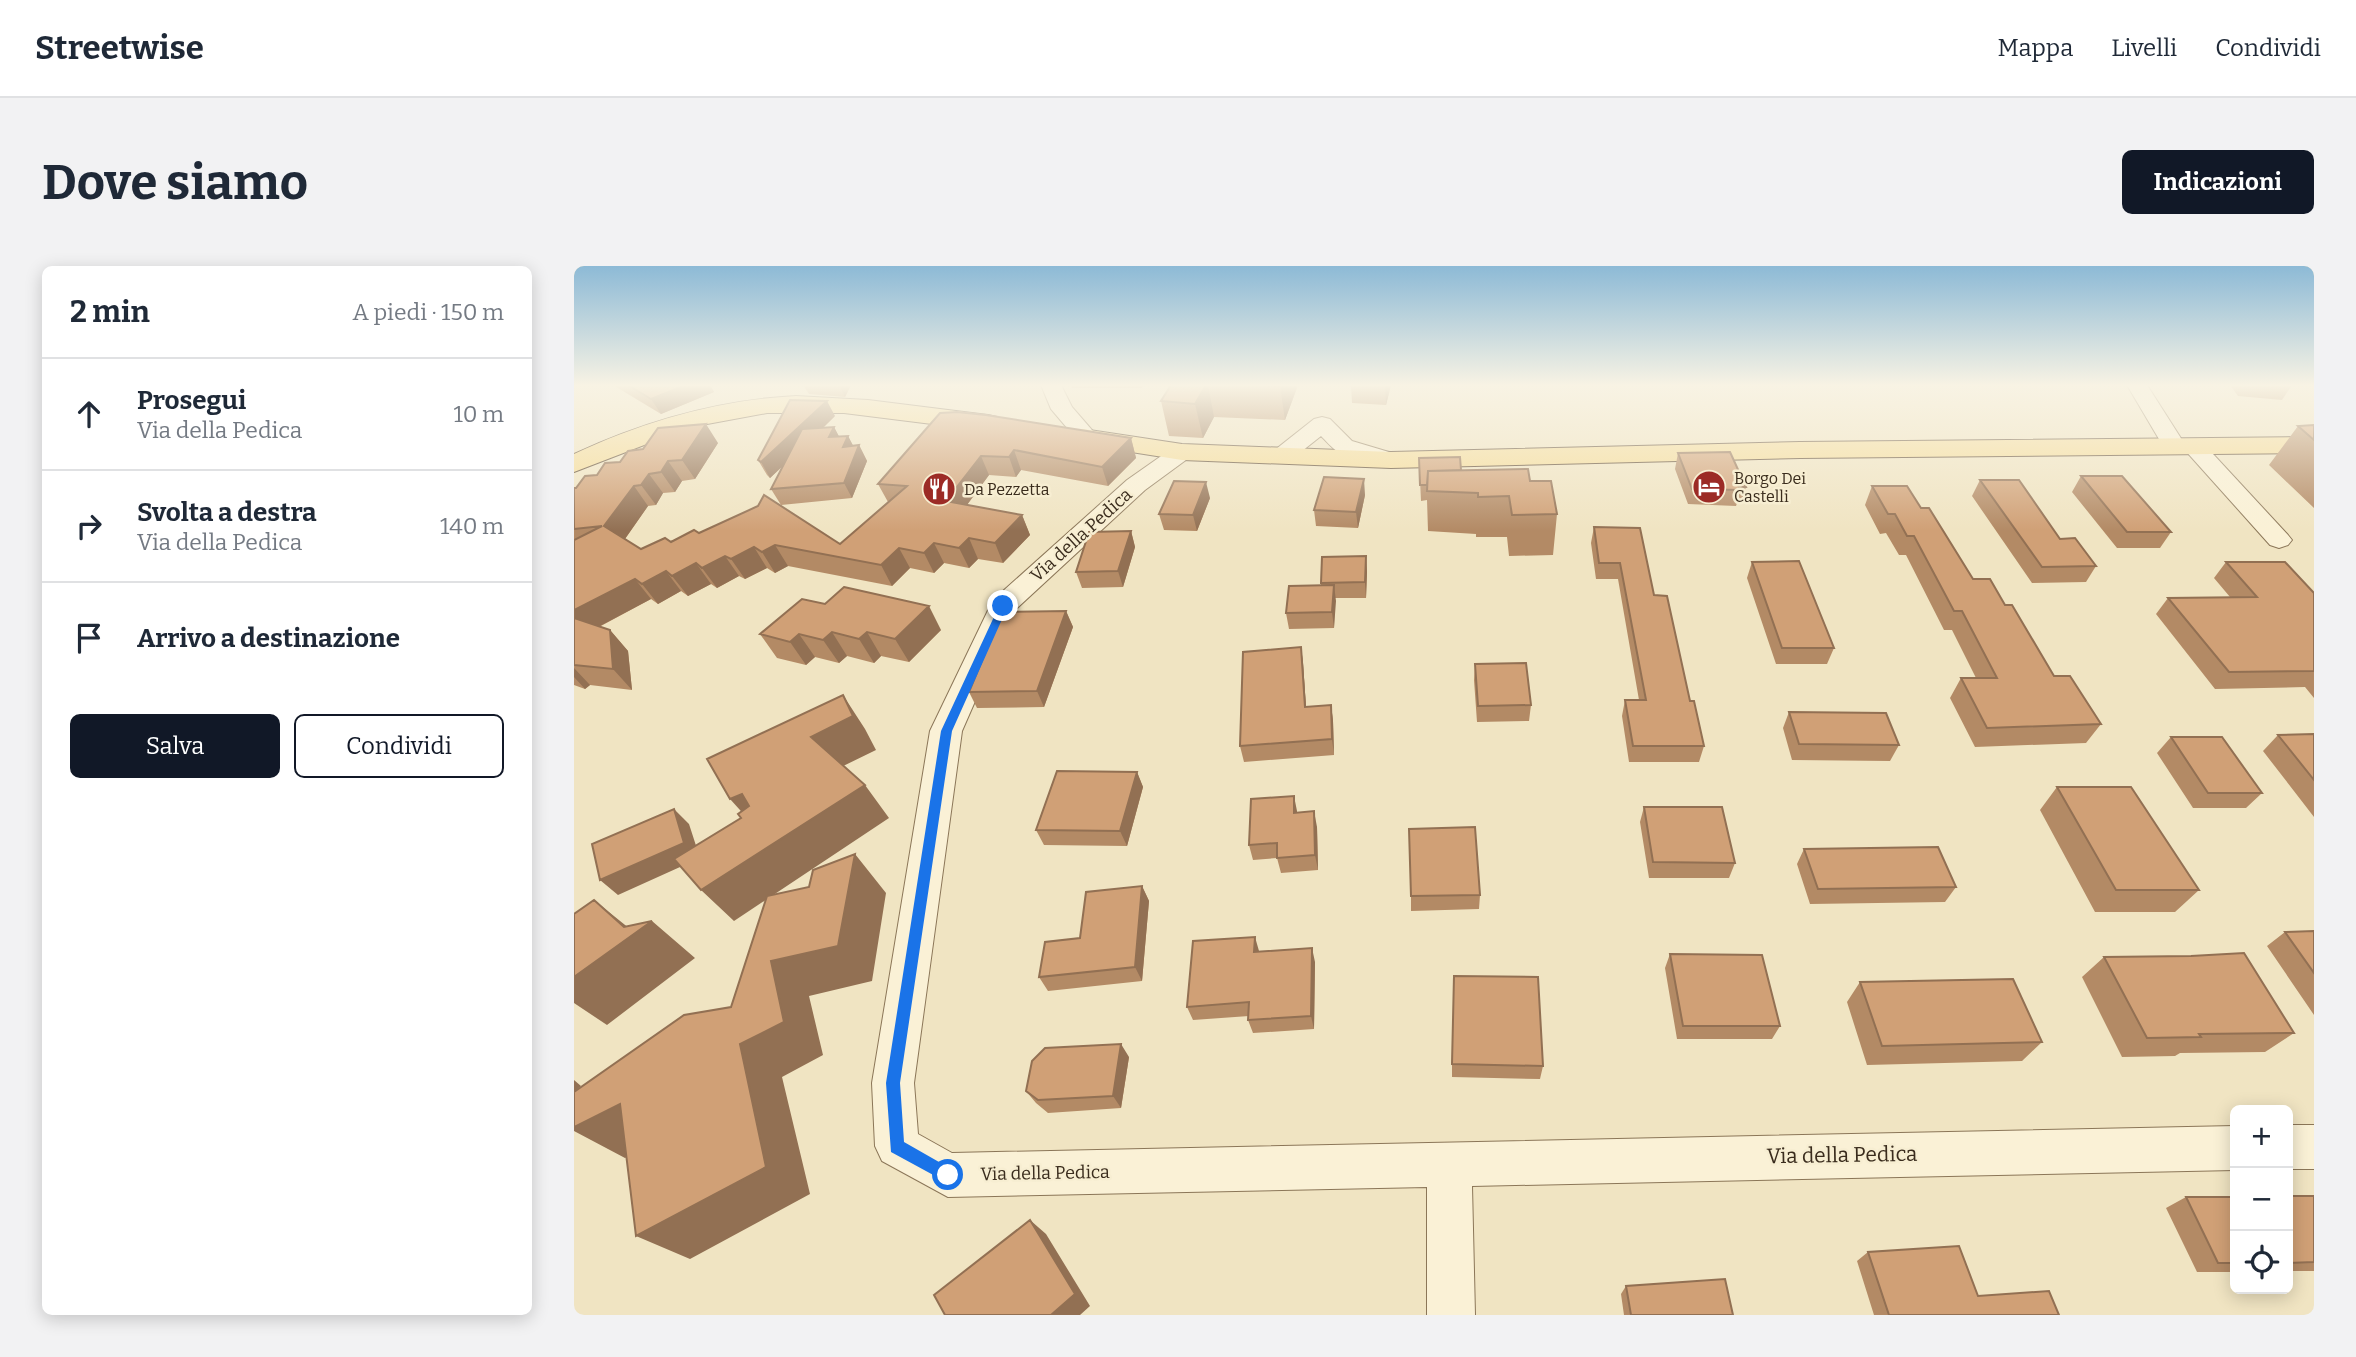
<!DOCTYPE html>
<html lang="it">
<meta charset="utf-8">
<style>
:root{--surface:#fff;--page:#f2f2f3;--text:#1f2937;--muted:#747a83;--line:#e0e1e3;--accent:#111827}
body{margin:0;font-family:Bitter,serif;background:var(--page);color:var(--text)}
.controls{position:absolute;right:21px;bottom:21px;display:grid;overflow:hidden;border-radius:10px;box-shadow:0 4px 18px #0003}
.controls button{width:63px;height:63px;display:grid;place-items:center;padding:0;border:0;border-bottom:2px solid var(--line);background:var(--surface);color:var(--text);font:35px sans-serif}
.stop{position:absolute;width:21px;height:21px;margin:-16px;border:5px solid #1a73e8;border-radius:50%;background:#fff}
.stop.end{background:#1a73e8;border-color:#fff;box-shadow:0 2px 7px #0008}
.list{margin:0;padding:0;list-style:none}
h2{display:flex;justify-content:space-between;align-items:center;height:91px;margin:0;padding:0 28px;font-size:30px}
h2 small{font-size:23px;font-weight:400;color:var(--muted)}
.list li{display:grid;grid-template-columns:46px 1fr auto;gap:21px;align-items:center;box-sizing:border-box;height:112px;padding:0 28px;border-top:2px solid var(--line)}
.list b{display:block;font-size:26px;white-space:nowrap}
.list p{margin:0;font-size:23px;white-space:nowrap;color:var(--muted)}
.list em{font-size:23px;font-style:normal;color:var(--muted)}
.actions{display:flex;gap:14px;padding:21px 28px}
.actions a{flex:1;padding:16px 0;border:2px solid var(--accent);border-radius:10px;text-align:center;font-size:24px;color:var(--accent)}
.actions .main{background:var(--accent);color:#fff}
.icon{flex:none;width:38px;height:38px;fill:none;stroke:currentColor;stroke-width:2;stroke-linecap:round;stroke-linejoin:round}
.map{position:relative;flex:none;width:1740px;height:1049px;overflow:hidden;border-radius:10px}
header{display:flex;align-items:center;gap:42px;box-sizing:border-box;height:98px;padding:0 35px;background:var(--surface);border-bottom:2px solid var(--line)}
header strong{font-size:33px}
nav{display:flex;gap:38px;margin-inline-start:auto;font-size:24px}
.intro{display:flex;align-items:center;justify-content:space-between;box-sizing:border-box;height:168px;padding:0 42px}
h1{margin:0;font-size:49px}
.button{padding:18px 32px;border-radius:10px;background:var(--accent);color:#fff;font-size:24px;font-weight:700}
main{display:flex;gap:42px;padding:0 42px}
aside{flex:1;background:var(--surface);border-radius:10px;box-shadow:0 4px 18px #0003}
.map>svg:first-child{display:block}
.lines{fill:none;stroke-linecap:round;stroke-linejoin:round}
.minor-casing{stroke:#8b7658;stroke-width:2}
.major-casing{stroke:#58432d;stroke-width:2}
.minor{fill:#faf1d6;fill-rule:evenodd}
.major{fill:#f5dc98;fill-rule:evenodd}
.wall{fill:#b38a65}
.shaded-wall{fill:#927053}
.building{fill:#d0a076;stroke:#927053;stroke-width:2}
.route{fill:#1a73e8}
.labels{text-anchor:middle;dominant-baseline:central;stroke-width:5;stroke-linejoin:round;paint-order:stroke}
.far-poi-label{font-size:16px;fill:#3a2c1d;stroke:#f7eed2;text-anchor:start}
.street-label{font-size:18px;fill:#3a2c1d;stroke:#f7eed2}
.near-street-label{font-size:21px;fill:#3a2c1d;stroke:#f7eed2}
</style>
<header>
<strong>Streetwise</strong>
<nav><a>Mappa</a><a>Livelli</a><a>Condividi</a></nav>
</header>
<div class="intro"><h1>Dove siamo</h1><a class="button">Indicazioni</a></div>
<main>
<aside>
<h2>2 min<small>A piedi · 150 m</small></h2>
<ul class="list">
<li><svg class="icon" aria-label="ahead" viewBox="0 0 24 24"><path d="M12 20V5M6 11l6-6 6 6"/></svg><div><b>Prosegui</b><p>Via della Pedica</p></div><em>10 m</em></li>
<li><svg class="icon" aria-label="right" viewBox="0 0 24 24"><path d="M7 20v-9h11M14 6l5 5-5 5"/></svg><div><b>Svolta a destra</b><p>Via della Pedica</p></div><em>140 m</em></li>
<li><svg class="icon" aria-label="arrive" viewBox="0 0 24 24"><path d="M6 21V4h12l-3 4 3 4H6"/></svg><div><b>Arrivo a destinazione</b></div></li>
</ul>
<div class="actions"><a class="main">Salva</a><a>Condividi</a></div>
</aside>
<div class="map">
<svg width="1740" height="1049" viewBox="0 0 1740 1049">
<rect width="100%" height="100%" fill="#f0e4c2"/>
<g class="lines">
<defs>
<path id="minor" d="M467,119H487L498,141L524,171L521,176H505L477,143Z
M1553,119H1573L1610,177L1619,173L1627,175L1714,269L1718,274L1714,279L1705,282L1696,279L1610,183L1600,187L1592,185Z
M748,151L756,153L778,175L825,189L829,194L825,199C809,203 779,193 764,186C758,182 752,175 747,170L713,197H697L693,192L697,187L740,153Z
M608,179L616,181L620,186L616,191L571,224L441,344L388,465L340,817L344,868L378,887L1661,860V904L898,920L901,1049H853V921L374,931L308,895L301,880L298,817L356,465L419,334L553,214L600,181Z
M1714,859H1740V903H1714Z"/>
<path id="major" d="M222,130L294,134L414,149L423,151L427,157L423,163L414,165L270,147H193L117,161L0,206V188C71,155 144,134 222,130Z
M509,163L608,178L817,186L1226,176L1740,171V187L1226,192L817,202L608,194L500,177L496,171L500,165Z"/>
</defs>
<use href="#minor" class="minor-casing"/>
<use href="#major" class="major-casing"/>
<use href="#minor" class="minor"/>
<use href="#major" class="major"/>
</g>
<path class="wall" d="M39,119H136L140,126L87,148Z
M229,119H277L271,131L235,128Z
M497,119H570L568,122H498Z
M597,119H724L711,154L640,151L629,172L595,170L587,135Z
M777,119H817L812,139L778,137Z
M1656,119H1718L1708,134L1664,130Z
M366,147L557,172L562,192L534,220L447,204L442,211L415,209L393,239L448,249L456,269L429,297L404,293L395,302L370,297L360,307L336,302L318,320L214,300L201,307L193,302L171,313L165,310L143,322L137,318L114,330L107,325L84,338L77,333L25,361L36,364L54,385L58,424L16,419L11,423L0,419V222H2L46,196L144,177L121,213L108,215L101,226L89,227L82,239L74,240L51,273L67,283L125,267L266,278L314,236L304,218Z
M261,150L249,162L260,161L265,171L274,170L279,180L285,179L293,195L278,232L207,239L197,223L209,200L196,212L193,209L184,194Z
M1740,159V242L1695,199L1724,160Z
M1104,187L1172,221L1167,237H1163L1162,240L1114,238L1101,203Z
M845,192L887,204L956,215L983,248L979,289L935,290L933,271H902V268L854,265L853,234L847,235Z
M1507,210L1597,266L1586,282H1543L1498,226Z
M1406,214L1522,300L1512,316L1458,317L1398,230Z
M1298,220L1347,242L1399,313L1431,339L1480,410L1527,458L1512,477L1401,481L1376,432L1387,412H1402L1378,364H1370L1332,289H1325L1312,267L1306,268L1291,239Z
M791,229L784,262L742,260L740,244Z
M636,232L623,265L590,264L585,248Z
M1020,261L1080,329L1116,435L1130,480L1125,496H1055L1048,450L1051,434H1065L1044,313H1022L1017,277Z
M557,265L561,281L549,321L508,322L502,306Z
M792,290L793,306L792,332H761L760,362L715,363L712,347L747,319V317Z
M1178,296L1260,382L1253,398H1202L1173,312Z
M1652,296L1740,327V432L1731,421L1641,423L1582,348L1594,332L1656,331L1640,312Z
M492,345L499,361L470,441L403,442L395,426Z
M367,364L335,396L307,390L300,397L273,390L265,397L241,391L232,399L203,392L186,368Z
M727,381L729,397L732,441L757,439L759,455L760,489L670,496L666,480Z
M901,398L957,439L955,455L903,456L900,414Z
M1215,446L1325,479L1316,495L1218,494L1209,462Z
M1740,468V551L1689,485L1704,469Z
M1597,471L1688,527L1672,542H1619L1583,487Z
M563,506L569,521L553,580L470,579L462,564Z
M1483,521L1625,624L1601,646H1521L1466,544Z
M1070,541L1161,597L1155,612H1075L1066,556Z
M723,547L743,561L744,604L707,607L703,592L679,594L675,579Z
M1230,583L1382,621L1371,636L1236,638L1223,598Z
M568,620L575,635L568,715L474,725L465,711L506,672Z
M906,629L905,643L837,645V630Z
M1740,665V749L1693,680L1711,666Z
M685,686L741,696L740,763L679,767L674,754L675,750L619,754L613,741Z
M1096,688L1206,760L1198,773H1103L1091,702Z
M1530,691L1720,767L1691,786L1606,787L1601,790L1548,791L1508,711Z
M1286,716L1468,776L1448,795L1293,799L1273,736Z
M555,791L547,842L474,847L462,837L452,825Z
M878,798L969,800L966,813L878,811Z
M1714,930H1740V1005H1714Z
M1612,931H1661V1006H1623L1592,942Z
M1294,986L1404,1030L1485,1049H1300L1283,995Z
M1052,1020L1159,1049H1050L1047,1028Z"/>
<path class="shaded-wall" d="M112,119H136L140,126L87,148L77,133Z
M265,119H277L271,131Z
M632,119H634L640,151L629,172L621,138Z
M707,119H724L711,154L706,120Z
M811,119H817L812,139Z
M253,135L261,150L196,212L187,196Z
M132,158L144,177L121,213L108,194Z
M260,161L268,176L255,171Z
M274,170L282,185L269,181Z
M557,172L562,192L534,220L528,201Z
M285,179L293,195L278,232L270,217Z
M440,184L447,204L442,211L435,191Z
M407,190L415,209L381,255L372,235Z
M94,195L108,215L101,226L87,206Z
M75,208L89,227L82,239L67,219Z
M790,213L791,229L784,262L782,246Z
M632,216L636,232L623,265L619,249Z
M60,220L74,240L46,280L30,260Z
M448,249L456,269L429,297L421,277Z
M557,265L561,281L549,321L544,305Z
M395,272L404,293L395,302L385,282Z
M360,277L370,297L360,307L350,287Z
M201,279L214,300L201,307L188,286Z
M180,281L193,302L171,313L157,293Z
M325,282L336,302L318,320L307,299Z
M151,290L165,310L143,322L128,302Z
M792,290L793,306L792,332L791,316Z
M122,297L137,318L114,330L98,310Z
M92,305L107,325L84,338L68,318Z
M61,313L77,333L9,369L0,359V338Z
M760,319L762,335L760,362L758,346Z
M355,340L367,364L335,396L321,373Z
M492,345L499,361L470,441L463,425Z
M36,364L54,385L58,424L39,403Z
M258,366L273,390L265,397L249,374Z
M293,366L307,390L300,397L285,373Z
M225,368L241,391L232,399L216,376Z
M727,381L729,397L733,457L731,441Z
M0,402L16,419L11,423L0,411Z
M269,429L291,463L302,484L261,504L237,471Z
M757,439L759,455L760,489L758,473Z
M563,506L569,521L553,580L546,565Z
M291,519L315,552L160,655L127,624Z
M168,528L197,560L185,565L156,533Z
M720,530L723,545V563L720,547Z
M100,543L115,558L126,592L44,629L26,614Z
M740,545L743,561L744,604L741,589Z
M281,588L312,627L298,715L235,730L249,789L208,811L236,928L116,993L62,970L166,778L197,695Z
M568,620L575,635L568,715L561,701Z
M20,634L61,667L78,655L121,692L33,759L0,737V711L50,661Z
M681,671L685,685L680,686Z
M738,682L741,696L740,763L737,750Z
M547,778L555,791L547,842L539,830Z
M0,814L7,820L0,826Z
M46,838L97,868L51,892L0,865V861Z
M456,954L472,968L516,1040L506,1049H477Z"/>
<path class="building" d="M54,119H112L77,133Z
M597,119H632L621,138L587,135Z
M674,119H707L706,120Z
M216,134L253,135L187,196L184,194Z
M383,146L412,149L557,172L528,201L440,184L435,191L407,190L372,235L448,249L421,277L395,272L385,282L360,277L350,287L325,282L307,299L201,279L188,286L180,281L157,293L151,290L128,302L122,297L98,310L92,305L68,318L61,313L0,344V274L28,260L0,263V222H2L11,210L23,209L31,197L46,196L54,185L69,183L84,162L132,158L108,194L94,195L87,206L75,208L67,219L60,220L30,260L67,283L91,272L97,276L120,264L125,267L184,240L190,229L266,278L333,220L304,218L366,147Z
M1740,159V174L1724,160Z
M260,161L255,171L274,170L269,181L285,179L270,217L197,223L228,163Z
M1156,186L1172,221H1165L1167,224L1118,223L1104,187Z
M886,191L887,204L854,205L853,219H846L845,192Z
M954,203L956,215H977L983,248L938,249L935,230L904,231V227L853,225L854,205Z
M1507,210H1548L1597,266H1553Z
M750,211L790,213L782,246L740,244Z
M1406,214H1445L1486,273L1501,272L1522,300L1468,301Z
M600,215L632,216L619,249L585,248Z
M1298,220H1333L1347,242H1355L1399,313H1416L1431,339H1438L1480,410H1496L1527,458L1413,462L1387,412H1423L1388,345H1380L1340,270H1333L1321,248H1314Z
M1020,261L1066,262L1080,329L1093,330L1116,435H1120L1130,480H1059L1051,434H1072L1046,297H1025Z
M557,265L544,305L502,306L515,266Z
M792,290L791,316L747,317L748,291Z
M1225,295L1260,382H1208L1178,296Z
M1652,296H1711L1740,327V405L1655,406L1594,332L1683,331Z
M760,319L758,346L712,347L715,320Z
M270,321L355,340L321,373L293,366L285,373L258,366L249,374L225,368L216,376L186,368L228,333L251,338Z
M492,345L463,425L395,426L428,346Z
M0,352L36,364L39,403L0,399Z
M727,381L731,441L757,439L758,473L666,480L669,386Z
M952,397L957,439L904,440L901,398Z
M269,429L279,450L237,471L291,519L127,624L100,593L167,552L164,548L175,540L168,528L156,533L133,493Z
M1215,446L1312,447L1325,479L1225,478Z
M1740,468V514L1704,469Z
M1597,471H1648L1688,527H1634Z
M483,505L563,506L546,565L462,564Z
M1483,521H1557L1625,624H1542Z
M720,530V547L740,545L741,589L703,592V577L675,579L677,533Z
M1070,541H1148L1161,597L1079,596Z
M100,543L110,577L26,614L18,578Z
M901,561L906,629L837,630L835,563Z
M1364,581L1382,621L1244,623L1230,583Z
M281,588L264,680L197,695L210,756L166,778L192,901L62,970L46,838L0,861V826L110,749L157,741L193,630L235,621L239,604Z
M568,620L561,701L465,711L471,676L506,672L512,626Z
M20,634L50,661L78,655L0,711V648Z
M1740,665V707L1711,666Z
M681,671L680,686L738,682L737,750L674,754L675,736L613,741L619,675Z
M1670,687L1720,767L1625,768L1627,771L1573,772L1530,691L1617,690Z
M1096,688L1188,689L1206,760H1109Z
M880,710L964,711L969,800L878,798Z
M1439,713L1468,776L1308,780L1286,716Z
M547,778L539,830L464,834L452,825L458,795L471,782Z
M1714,930H1740V996L1714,997Z
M1612,931H1661V997H1644Z
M456,954L501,1028L477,1049H371L360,1029Z
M1385,980L1404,1030L1475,1025L1485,1049H1315L1294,986Z
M1151,1013L1159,1049H1057L1052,1020Z"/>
<linearGradient id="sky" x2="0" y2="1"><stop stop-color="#8dbad6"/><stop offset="0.45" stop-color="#f8f3e4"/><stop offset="1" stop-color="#f8f3e4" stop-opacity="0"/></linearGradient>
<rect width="1740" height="265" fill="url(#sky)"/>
<path class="route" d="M429,337L434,340L378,465L326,817L330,876L379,904L381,909L379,915L374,917L317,886L312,817L367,465L425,340Z"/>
<defs>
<symbol id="hotel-disc" viewBox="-11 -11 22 22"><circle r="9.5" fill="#9c2b26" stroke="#f7eed2"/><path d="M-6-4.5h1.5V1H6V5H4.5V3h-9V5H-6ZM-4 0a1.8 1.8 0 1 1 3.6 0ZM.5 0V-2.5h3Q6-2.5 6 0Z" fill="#fff"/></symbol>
<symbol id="restaurant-disc" viewBox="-11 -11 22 22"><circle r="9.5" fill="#9c2b26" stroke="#f7eed2"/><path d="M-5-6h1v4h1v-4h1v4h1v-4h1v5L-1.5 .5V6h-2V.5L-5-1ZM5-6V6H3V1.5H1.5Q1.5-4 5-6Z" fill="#fff"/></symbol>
</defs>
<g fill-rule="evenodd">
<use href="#hotel-disc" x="1116" y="202" width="38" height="38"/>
<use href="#restaurant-disc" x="346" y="204" width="38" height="38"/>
</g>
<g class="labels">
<g class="far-poi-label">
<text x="1160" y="212">Borgo Dei<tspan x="1160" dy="18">Castelli</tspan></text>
<text x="390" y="223">Da Pezzetta</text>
</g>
<g class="street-label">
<text transform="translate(507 269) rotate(-42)">Via della Pedica</text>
<text transform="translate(471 907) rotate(-1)">Via della Pedica</text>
</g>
<g class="near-street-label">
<text transform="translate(1268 889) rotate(-1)">Via della Pedica</text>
</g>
</g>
</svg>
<div class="controls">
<button>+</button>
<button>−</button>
<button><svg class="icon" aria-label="locate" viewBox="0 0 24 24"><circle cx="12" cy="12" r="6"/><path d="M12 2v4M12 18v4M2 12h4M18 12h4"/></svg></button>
</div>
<div class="stop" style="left:374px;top:909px"></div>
<div class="stop end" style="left:429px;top:340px"></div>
</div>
</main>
